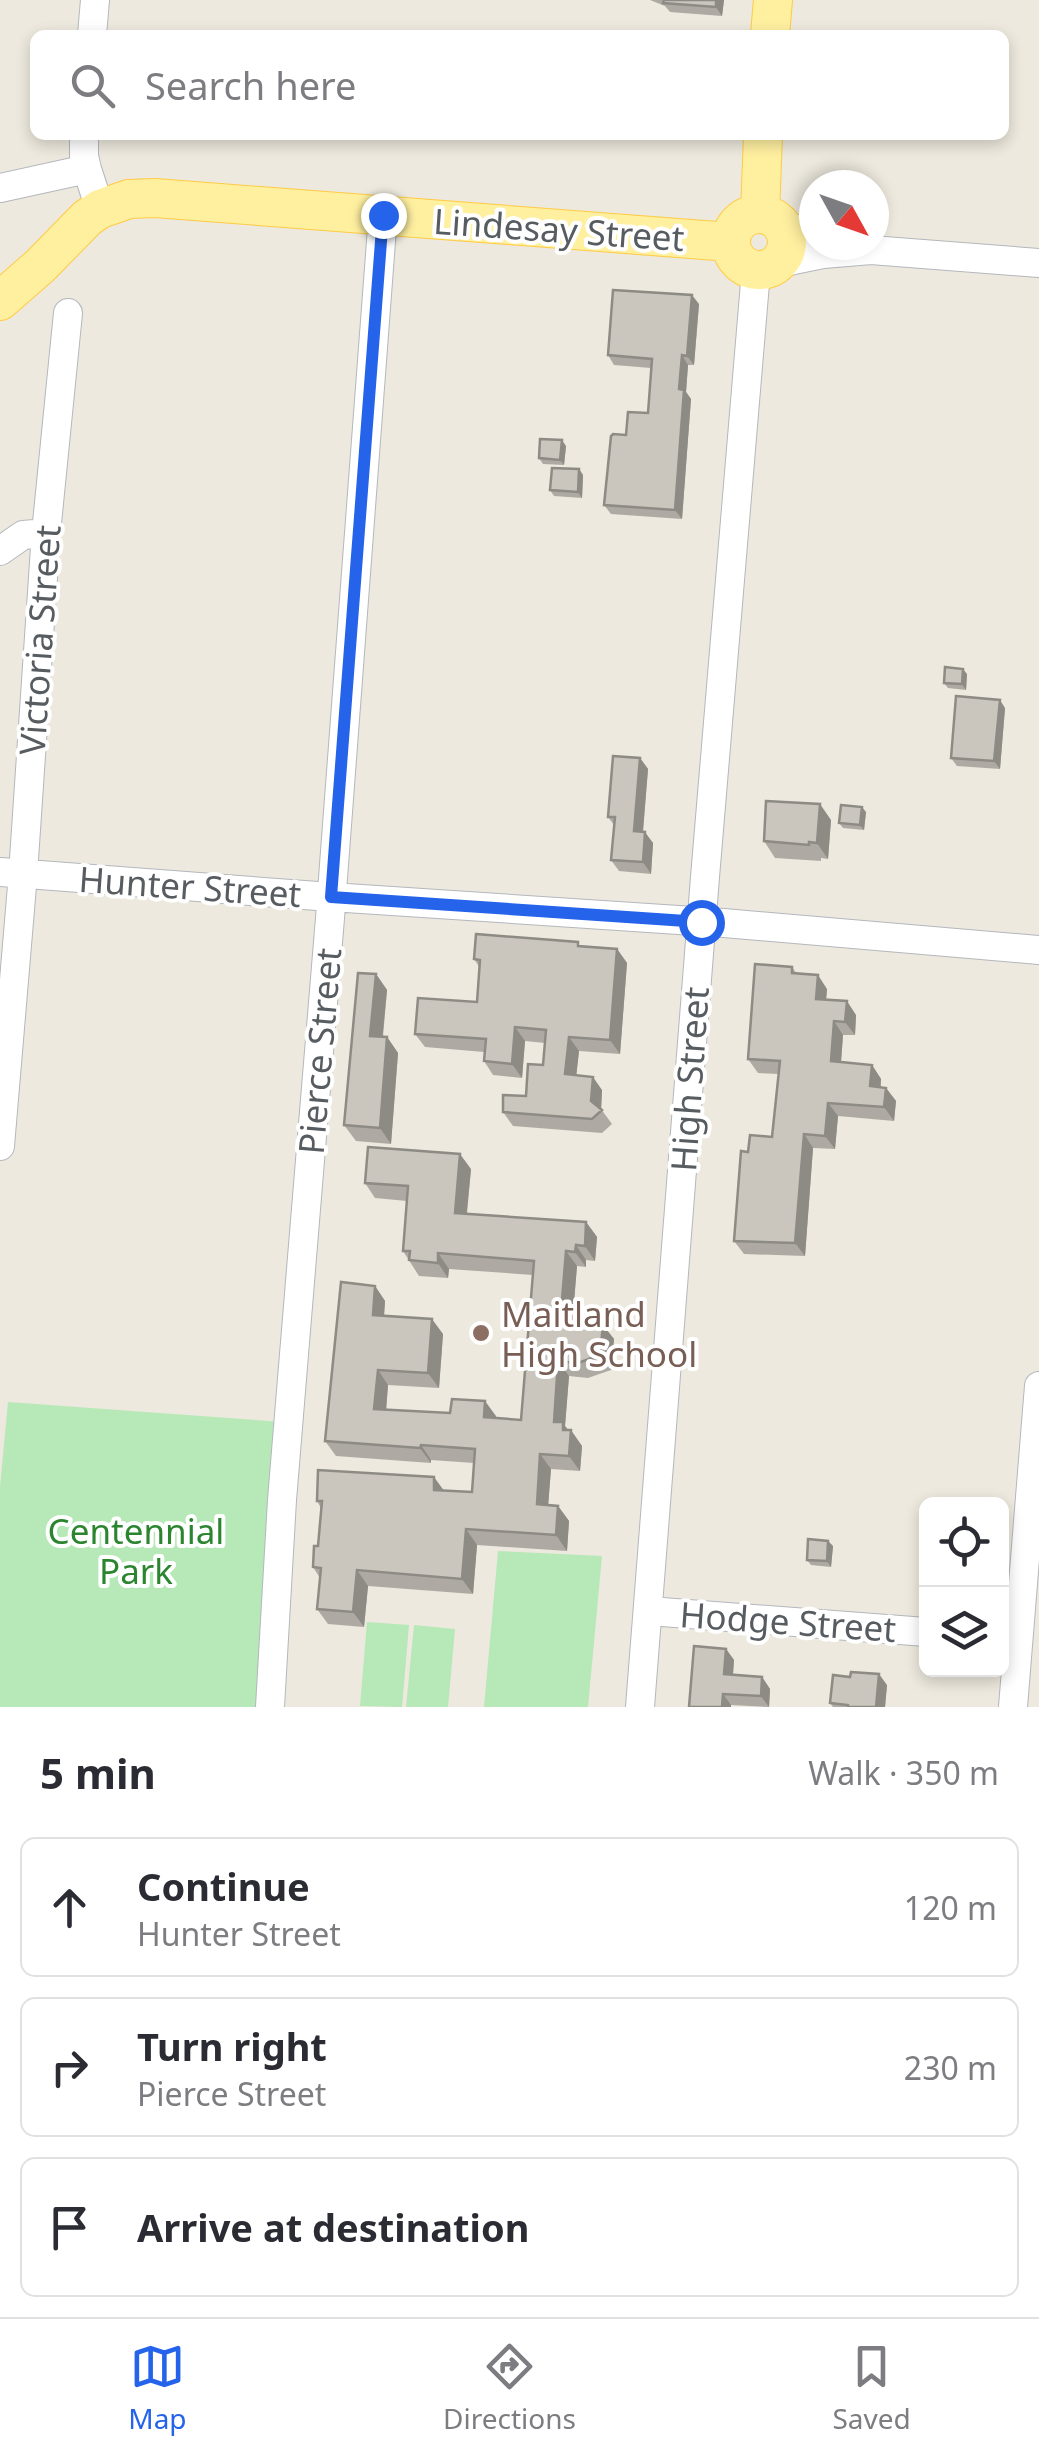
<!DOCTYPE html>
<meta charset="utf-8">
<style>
:root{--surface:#fff;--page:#f7f7f7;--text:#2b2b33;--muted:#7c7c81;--line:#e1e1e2;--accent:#2563eb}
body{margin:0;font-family:"Noto Sans",sans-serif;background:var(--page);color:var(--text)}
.controls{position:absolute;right:30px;bottom:30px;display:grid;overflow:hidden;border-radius:15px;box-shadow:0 5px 15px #0003}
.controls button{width:90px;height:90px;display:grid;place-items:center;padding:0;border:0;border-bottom:2px solid var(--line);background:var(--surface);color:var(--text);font:50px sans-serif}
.compass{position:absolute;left:799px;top:170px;width:90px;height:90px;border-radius:50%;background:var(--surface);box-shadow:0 5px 15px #0003;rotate:130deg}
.stop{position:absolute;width:30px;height:30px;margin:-22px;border:8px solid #2563eb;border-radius:50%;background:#fff}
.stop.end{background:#2563eb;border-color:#fff;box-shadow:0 2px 10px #0008}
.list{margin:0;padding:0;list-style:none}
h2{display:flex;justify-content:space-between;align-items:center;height:130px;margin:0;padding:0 40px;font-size:42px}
h2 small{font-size:32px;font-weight:400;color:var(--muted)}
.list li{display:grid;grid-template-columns:65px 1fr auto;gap:30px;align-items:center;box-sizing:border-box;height:140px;margin:0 20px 20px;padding:0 20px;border:2px solid var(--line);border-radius:15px}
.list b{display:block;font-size:38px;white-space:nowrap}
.list p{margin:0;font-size:32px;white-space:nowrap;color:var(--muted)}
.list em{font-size:32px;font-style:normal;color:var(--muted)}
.icon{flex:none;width:55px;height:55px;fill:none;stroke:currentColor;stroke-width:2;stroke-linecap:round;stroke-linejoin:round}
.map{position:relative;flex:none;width:1039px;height:1707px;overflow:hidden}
.search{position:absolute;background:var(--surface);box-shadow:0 5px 15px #0003;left:30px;right:30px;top:30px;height:110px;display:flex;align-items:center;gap:25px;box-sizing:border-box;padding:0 35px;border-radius:15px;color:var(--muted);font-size:38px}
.sheet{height:610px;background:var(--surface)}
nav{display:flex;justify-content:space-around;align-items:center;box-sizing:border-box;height:140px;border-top:2px solid var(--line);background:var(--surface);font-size:28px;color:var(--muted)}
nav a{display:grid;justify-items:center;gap:5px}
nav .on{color:var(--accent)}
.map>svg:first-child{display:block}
.green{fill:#b7e8b7}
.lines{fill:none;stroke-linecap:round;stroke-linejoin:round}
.minor-casing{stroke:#b4b7bd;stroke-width:30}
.major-casing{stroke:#ffcb44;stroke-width:40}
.minor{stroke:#fff;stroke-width:28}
.major{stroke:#fff0a0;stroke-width:38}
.wall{fill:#aeaaa3}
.shaded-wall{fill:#8d8b84}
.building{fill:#cac6bd;stroke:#8d8b84;stroke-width:2.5}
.route{stroke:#2563eb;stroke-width:12}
.education-dot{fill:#8d6e63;stroke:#fff;stroke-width:4}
.labels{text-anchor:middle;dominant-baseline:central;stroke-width:8;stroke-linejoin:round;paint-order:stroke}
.street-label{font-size:35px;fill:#575c61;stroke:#fff}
.education-label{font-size:35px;fill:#785e54;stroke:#fff;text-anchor:start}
.park-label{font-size:35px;fill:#2b852f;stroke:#fff}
</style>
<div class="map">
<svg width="1039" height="1707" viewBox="0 0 1039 1707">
<rect width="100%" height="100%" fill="#ede9de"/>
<path class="green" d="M8,1402L282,1422L260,1707H0V1487Z
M498,1551L602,1556L588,1707H484Z
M367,1622L409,1625L402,1707L360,1706Z
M414,1625L455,1629L448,1707H406Z"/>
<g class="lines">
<defs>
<path id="minor" d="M92,35L95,0
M84,135V156L87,169
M0,188L87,169L100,209
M781,225L814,234
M779,263L823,254L871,250L1039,263
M0,551L23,535L46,533
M0,872L331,897L724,923L1039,950
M0,1146L23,874L46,533L68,313
M649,1611L926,1632
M270,1707L282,1500L330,918L383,215
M640,1707L705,877L756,271
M1013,1707L1039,1386"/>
<path id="major" d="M770,35L773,0
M731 242a28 28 0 1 1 56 0a28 28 0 1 1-56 0Z
M760,214L763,135
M0,301L40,266L87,218L100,209L129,199L155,198L730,242"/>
</defs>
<use href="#minor" class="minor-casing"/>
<use href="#major" class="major-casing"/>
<use href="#minor" class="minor"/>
<use href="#major" class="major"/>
</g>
<path class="wall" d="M650,0H724L722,16L670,12L665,6Z
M699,304L694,365H688L686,392L691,399L682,519L611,514L604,505L626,435L648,413L651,368L614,365L608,355Z
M566,446L564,465L543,464L539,458Z
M579,469L583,475L582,498L554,496L550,490Z
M967,674L966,690L948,688L944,683Z
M1005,708L1000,769L957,766L951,758Z
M640,758L648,769L643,832L653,843L651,874L619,871L611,860L614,825L608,817Z
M866,812L864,830L843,828L839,823Z
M831,820L828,859L821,858V861L775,858L764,841Z
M581,947L617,949L627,963L620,1054L579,1051L576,1075L602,1090L601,1109L612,1124L602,1133L513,1126L503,1112L526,1096L543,1065L545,1043L525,1041L522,1078L493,1075L484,1061V1052L425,1047L415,1034L477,1002L480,968L474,959Z
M792,967L797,974L827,989L826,1000L856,1015L855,1035H843L841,1062L872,1065L881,1079V1087L886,1088L896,1101L894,1121L838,1116L835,1149L813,1148L805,1256L744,1254L734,1241L748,1152L772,1137L779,1074L758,1073L748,1059Z
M376,974L387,990L383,1037H387L398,1053L391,1144L356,1141L344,1125Z
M471,1169L467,1214L586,1222L597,1237L595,1261L586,1260V1267L577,1266L573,1312L598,1319L614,1339L611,1370L588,1378L569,1376L565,1426L582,1446L580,1471L551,1469L548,1505L558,1506L569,1521L567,1551L477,1545L473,1594L368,1586L364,1627L328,1624L317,1609L320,1578L313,1567L318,1546L321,1508L317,1501L444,1490L472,1492L474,1463L431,1460V1463L336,1456L325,1441L375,1286L385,1301L384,1316L443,1334L439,1388L388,1385L386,1410L496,1416V1418L521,1420L533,1275L449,1269L448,1278L419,1276L403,1251L407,1201L375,1198L365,1183Z
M828,1541L833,1546L831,1567L811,1565L807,1560Z
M726,1649L734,1660L733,1675L762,1677L770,1689L769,1707L731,1705L689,1707Z
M887,1685L885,1707H833L830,1703Z"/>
<path class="shaded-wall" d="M716,0H724L722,16L716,7Z
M692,295L699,304L694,365L687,356Z
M682,355L688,365L686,392L691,399L682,519L675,510L679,389Z
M562,440L566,446L564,465L560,460Z
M579,469L583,475L582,498L578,492Z
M963,669L967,674L966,690L962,684Z
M1000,700L1005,708L1000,769L994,761Z
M640,758L648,769L642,842L634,831Z
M820,804L831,820L828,859L817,843Z
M862,807L866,812L864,830L860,825Z
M645,832L653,843L651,874L643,862Z
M617,949L627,963L620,1054L610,1040Z
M376,974L387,990L381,1052L370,1036Z
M818,975L827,989L825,1013L816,999Z
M847,1001L856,1015L855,1035L845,1022Z
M834,1021L843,1035L840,1075L831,1061Z
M515,1027L525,1041L522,1078L512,1064Z
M387,1037L398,1053L391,1144L380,1128Z
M569,1037L579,1051L575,1088L565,1074Z
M872,1065L881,1079L879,1100L870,1086Z
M593,1077L602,1090L601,1111L591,1101Z
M886,1088L896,1101L894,1121L884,1107Z
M828,1103L838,1116L835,1149L825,1136Z
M804,1134L813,1148L805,1256L795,1243Z
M460,1154L471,1169L465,1229L455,1213Z
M586,1222L597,1237L595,1261L585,1246Z
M576,1245L586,1260V1267L575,1252Z
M566,1251L577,1266L572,1327L561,1312Z
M438,1253L449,1269L448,1278L438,1263Z
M375,1286L385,1301L383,1330L373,1315Z
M432,1319L443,1334L439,1388L428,1373Z
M598,1319L614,1339L611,1370L600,1355Z
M558,1361L569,1376L565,1426L571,1434V1430L582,1446L580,1471L569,1456L554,1422Z
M378,1370L388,1385L385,1424L374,1409Z
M485,1401L496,1416L495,1432L484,1417Z
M421,1445L431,1460V1463L420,1448Z
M540,1454L551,1469L547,1520L537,1504Z
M434,1477L445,1492L434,1490Z
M558,1506L569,1521L567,1551L556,1535Z
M466,1529L477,1545L473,1594L462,1579Z
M828,1541L833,1546L831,1567L827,1561Z
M357,1570L368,1586L364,1627L353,1612Z
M726,1649L734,1660L732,1686L724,1674Z
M879,1674L887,1685L885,1707H876Z
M762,1677L770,1689L769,1707L761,1696Z
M723,1694L731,1705V1707H722Z"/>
<path class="building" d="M664,0H716V7L663,3Z
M613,290L692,295L687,356L682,355L679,389L684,390L675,510L604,505L611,436L613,434L626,435L628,412L648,413L652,359L608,355Z
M540,439L562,440L560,460L539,458Z
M552,468L579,469L578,492L550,490Z
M945,667L963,669L962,684L944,683Z
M956,696L1000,700L994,761L951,758Z
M613,756L640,758L634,831L645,832L643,862L611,860L615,817H608Z
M766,801L820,804L817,843L809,842V845L764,841Z
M841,805L862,807L860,825L839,823Z
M476,934L578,942V946L617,949L610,1040L569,1037L565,1074L593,1077L591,1101L602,1110L592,1119L503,1112V1095L526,1096L528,1064L543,1065L546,1030L515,1027L512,1064L484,1061L486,1039L415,1034L418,998L477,1002L480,960L474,959Z
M755,964L792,967V973L818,975L816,999L847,1001L845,1022L834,1021L831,1061L872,1065L870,1086L886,1088L884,1107L828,1103L825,1136L804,1134L795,1243L734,1241L741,1151L748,1152L750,1135L772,1137L780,1061L748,1059Z
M358,973L376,974L370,1036L387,1037L380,1128L344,1125Z
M368,1147L460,1154L455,1213L586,1222L585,1246L576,1245L575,1252L566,1251L561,1312L579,1313L598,1319V1321L603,1324L600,1355L578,1363L558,1361L554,1422H563V1430H571L569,1456L540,1454L537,1504L558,1506L556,1535L466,1529L462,1579L357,1570L353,1612L317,1609L321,1568L313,1567L314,1546H318L322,1501H317L318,1470L434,1477V1490L472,1492L475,1449L421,1445L420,1448L325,1441L341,1282L375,1286L373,1315L432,1319L428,1373L378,1370L374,1409L450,1413L452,1399L485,1401L484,1417L521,1420L534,1261L438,1253V1263L409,1260L410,1251H403L408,1186L365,1183Z
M808,1539L828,1541L827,1561L807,1560Z
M694,1646L726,1649L724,1674L762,1677L761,1696L723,1694L722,1707H689Z
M851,1672L879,1674L876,1707H848V1705L830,1703L833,1675L850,1677Z"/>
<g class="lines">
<path class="route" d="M383,215L331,897L701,922"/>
</g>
<circle class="education-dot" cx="481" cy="1333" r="10"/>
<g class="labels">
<g class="street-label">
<text transform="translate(559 229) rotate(4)">Lindesay Street</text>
<text transform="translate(39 640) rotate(-86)">Victoria Street</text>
<text transform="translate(190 886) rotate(4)">Hunter Street</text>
<text transform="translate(319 1051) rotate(-85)">Pierce Street</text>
<text transform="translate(689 1079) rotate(-86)">High Street</text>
<text transform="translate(788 1621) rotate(4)">Hodge Street</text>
</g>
<g class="education-label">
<text x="501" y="1313">Maitland<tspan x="501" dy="40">High School</tspan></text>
</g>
<g class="park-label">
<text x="136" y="1530">Centennial<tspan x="136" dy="40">Park</tspan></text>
</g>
</g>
</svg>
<div class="controls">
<button><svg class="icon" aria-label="locate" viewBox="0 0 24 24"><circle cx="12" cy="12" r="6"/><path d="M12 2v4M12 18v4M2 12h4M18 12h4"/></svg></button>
<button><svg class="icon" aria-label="layers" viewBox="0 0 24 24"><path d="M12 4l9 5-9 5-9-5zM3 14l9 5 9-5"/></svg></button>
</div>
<svg class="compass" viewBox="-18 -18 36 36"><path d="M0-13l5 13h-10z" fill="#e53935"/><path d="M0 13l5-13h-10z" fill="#7c7c81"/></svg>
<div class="stop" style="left:701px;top:922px"></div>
<div class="stop end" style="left:383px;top:215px"></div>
<div class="search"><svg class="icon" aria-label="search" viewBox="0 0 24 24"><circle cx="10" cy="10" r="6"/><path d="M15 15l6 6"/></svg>Search here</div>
</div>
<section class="sheet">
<h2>5 min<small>Walk · 350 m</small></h2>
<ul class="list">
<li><svg class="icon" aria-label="ahead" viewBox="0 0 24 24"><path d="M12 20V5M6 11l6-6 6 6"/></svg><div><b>Continue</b><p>Hunter Street</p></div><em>120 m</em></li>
<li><svg class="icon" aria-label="right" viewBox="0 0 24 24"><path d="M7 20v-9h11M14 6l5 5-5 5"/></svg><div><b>Turn right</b><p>Pierce Street</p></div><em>230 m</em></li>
<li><svg class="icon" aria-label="arrive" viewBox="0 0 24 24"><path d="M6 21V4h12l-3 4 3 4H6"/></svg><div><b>Arrive at destination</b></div></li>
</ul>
</section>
<nav>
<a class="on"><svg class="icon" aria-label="map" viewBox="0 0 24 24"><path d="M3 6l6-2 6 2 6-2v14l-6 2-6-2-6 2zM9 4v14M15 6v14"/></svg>Map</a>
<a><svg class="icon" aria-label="directions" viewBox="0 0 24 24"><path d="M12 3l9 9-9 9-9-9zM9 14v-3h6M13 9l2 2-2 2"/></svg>Directions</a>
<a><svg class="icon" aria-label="saved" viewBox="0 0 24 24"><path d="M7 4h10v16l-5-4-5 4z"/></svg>Saved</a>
</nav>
